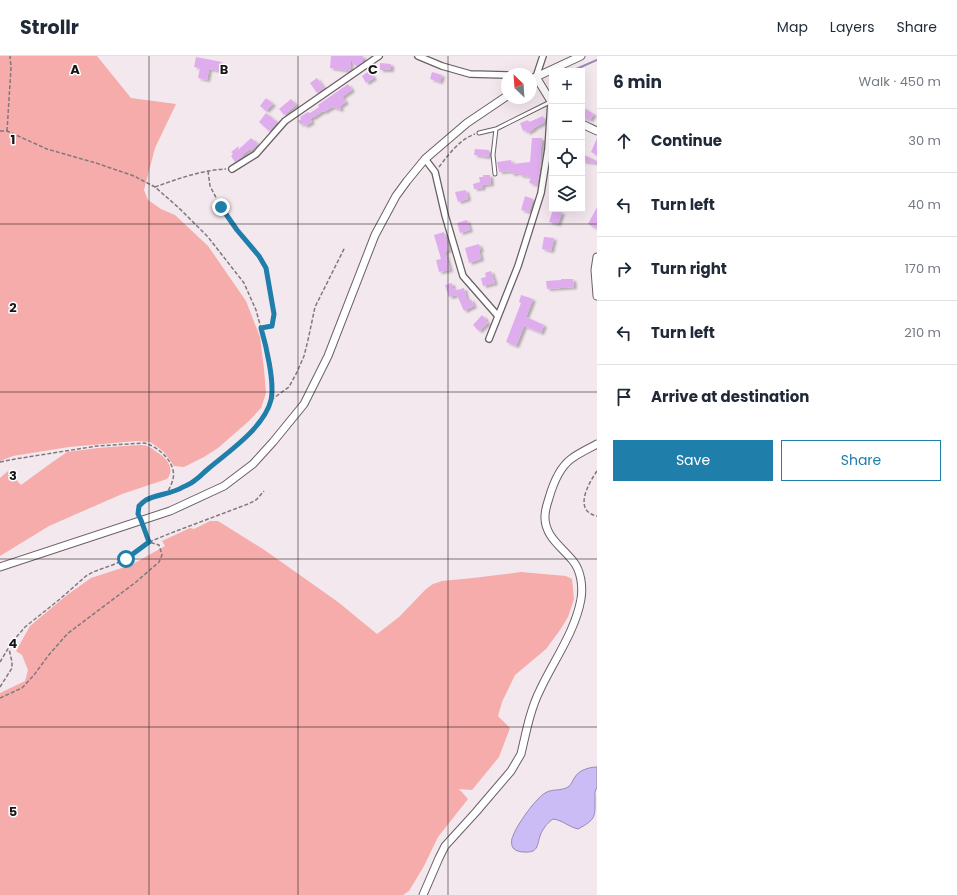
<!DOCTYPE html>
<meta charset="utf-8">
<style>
:root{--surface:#fff;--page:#f2f2f3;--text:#1f2937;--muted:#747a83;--line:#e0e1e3;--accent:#1f7eaa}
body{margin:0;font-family:Poppins,sans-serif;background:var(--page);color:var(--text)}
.controls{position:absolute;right:12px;top:12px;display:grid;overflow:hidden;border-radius:0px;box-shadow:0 4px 16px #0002}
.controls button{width:36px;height:36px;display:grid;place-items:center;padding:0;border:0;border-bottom:1px solid var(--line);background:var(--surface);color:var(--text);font:20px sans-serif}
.compass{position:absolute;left:501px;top:12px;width:36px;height:36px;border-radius:50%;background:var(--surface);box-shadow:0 4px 16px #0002;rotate:335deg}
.stop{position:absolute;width:12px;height:12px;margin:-9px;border:3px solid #1f7eaa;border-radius:50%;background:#fff}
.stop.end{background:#1f7eaa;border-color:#fff;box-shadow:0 1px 4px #0008}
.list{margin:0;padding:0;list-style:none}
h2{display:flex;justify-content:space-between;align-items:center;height:52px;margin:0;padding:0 16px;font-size:17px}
h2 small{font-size:13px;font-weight:400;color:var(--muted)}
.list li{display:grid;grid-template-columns:26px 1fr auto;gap:12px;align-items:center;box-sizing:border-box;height:64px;padding:0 16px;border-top:1px solid var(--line)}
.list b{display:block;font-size:15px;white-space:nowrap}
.list em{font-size:13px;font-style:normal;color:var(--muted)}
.actions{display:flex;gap:8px;padding:12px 16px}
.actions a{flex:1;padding:9px 0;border:1px solid var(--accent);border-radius:0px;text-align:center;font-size:14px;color:var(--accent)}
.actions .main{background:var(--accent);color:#fff}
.icon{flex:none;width:22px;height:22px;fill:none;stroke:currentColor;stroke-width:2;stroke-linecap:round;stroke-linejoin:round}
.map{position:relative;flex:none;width:597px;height:839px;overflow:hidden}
header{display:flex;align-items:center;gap:24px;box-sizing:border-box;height:56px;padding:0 20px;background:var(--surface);border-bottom:1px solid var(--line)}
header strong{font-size:19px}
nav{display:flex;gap:22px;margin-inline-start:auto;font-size:14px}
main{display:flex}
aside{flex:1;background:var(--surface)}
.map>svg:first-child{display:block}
.green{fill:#f5acaa}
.water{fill:#ccbcf6;stroke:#978ab3}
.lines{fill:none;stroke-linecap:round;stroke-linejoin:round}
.stream{stroke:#978ab3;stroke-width:2}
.building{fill:#dfadee;filter:url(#shadow)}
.service-casing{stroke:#696066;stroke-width:5}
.minor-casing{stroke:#696066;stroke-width:8}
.tertiary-casing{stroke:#696066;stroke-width:9}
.path{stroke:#80787c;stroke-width:1.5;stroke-dasharray:4 2;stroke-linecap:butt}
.service{stroke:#fff;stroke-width:3}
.minor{stroke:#fff;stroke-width:5.5}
.tertiary{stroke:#fff;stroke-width:7}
.route{stroke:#1f7eaa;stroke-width:5}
.grid{fill:none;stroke:#1a1618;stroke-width:1;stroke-opacity:0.55}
.grid-label{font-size:13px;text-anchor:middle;font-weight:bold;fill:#1a1618;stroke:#fff;stroke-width:3;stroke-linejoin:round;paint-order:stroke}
</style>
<header>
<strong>Strollr</strong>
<nav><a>Map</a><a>Layers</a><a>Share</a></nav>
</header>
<main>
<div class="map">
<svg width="597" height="839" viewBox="0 0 597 839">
<defs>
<filter id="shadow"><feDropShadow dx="3" dy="2" stdDeviation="1" flood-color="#0004"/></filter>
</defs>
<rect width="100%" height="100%" fill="#f3e8ee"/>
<path class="green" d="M0,0H97L131,42L176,48L155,92L144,134L148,144L161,153L175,159L208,190L246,245L260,281L264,313L266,337L261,352L249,365L218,392L204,401L184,411L174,410L164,396L156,390L150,386L136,385L69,391L13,400L0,405Z
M124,390C131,390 141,388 147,390C150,391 153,393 155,395C166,401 176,412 167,423L122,438L49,470L0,500V422L8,415L21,429L54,405L67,396L98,392Z
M210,465H218L263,493L338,546L377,578L399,561L426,533L433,528L442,525L473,522L521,516L566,520L572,523L574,543L568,561L560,574L546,593L515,619L502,646L498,660L510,672L499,701L472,734L459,733L468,743L438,781L424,810L409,835L403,839H0V637L25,625L28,614L22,599L16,595L30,570L67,539L91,522L131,509L165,490L162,485L190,472L194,473Z"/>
<path class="water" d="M597,711C597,717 597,725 597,731C596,734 594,736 595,740C595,760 597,763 578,773C569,771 562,764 553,763C547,767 542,774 540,780C537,790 538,797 524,796C520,796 516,795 513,792C511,788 511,784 513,780C516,770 537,740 547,736C553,733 561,735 568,731C572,728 572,725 575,721C579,714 590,711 597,711Z"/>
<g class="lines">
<path class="stream" d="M574,14L597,4"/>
</g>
<path class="building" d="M331,0H363V6L359,9H354L351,3L350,15L330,12Z
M196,1L222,6L220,15L209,13L207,24L198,22L200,12L194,11Z
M380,7L391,8V14H380Z
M369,15L374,22L366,27L362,20Z
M432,16L442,19L440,26L430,23Z
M317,22L324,32L317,37L310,27Z
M348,28L352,34L342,41L346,46L340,50L341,54L332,51L324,56L323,55L314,61L310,63L312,66L305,70L303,67L301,69L298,65L301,63L300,61L308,56L310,57L319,51L318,49Z
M266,42L273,48L266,55L260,50Z
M291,43L296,49L284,59L279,53Z
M582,51L594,58L590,64L586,62V63L582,61Z
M266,57L277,66L269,75L259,66Z
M543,60L545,66L534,72V73L527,77L526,74L523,75L520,67L528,64L529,66Z
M251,82L258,88L251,94L250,93L242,99L243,100L235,106L231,100L233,98L231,96L239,90L238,94Z
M532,82H542V91H541L540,113L537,129L529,127L531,121L519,119L520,117L511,118V115L499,116L497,106L511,104L512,108L530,106Z
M597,82V99L591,96Z
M475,93L489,94L488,101L474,99Z
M582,98L597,105V107L582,105Z
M483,119H490L491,128L482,129L483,132L474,133L473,128L480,126L479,121H483Z
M466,134L468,143L458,146L455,136Z
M525,140L533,143L529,156L521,154Z
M597,151V173L588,168Z
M553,154L562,156L558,168L549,166Z
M467,164L470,174L460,177L457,167Z
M444,176L449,194L445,196L450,214L439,216L436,204L441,203L434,179Z
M544,181L554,182L551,195L542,193Z
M479,188L481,194H479L481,203L469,207L465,192Z
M491,215L495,227L483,230L481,222L486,221L485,217Z
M561,223H573L574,231L547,233L546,225L561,224Z
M452,227L453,232L457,234L464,232L467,245L471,243L474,250L464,255L457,239L449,241L445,229Z
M521,239L533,243L526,261L544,269L541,277L524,270L516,290L506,286L521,247L519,246Z
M482,259L486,263L485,264L488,267L479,275L473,269Z"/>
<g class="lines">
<defs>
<path id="service" d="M479,77L496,73L550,46
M495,118L493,99L496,73"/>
<path id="minor" d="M418,0L442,10L470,18L507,19
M534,21H536L543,0
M425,103L435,116L445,159L463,220L498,260
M232,113L256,98L285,65L379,0
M489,283L518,210L541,137L548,93L551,46"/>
<path id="tertiary" d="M536,21L552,47
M531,24L536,21L581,0
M582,68L597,75
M597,201L595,214L597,240
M0,511L170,455L224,430L253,408L273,386L304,348L328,300L375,179L396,140L407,125L425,103L467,67L507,40
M423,839L439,802L445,790L476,756L511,715L521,698C526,677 530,654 540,634C554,604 575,576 581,543C583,530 581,515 573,505C562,491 544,480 545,460C545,454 547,448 549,442C553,428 559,412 571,403C579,397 588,393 597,388"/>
</defs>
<use href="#service" class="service-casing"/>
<use href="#minor" class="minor-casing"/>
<use href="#tertiary" class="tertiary-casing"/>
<path class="path" d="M0,75H7L47,93L96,107L134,120L155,131L179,152L208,181L244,227L256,254L264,283L271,316L272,332L271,344L267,355L260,365L252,375L224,400L208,413L195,425L181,433L145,445L139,450V459
M7,75L11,12L10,0
M439,111C449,98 459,84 475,78
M208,115L210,130L221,151L237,174L259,200L266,212L274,258L272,270L261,272
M155,131C177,123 202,114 226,113
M271,344L289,331L297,316L304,300L308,284L315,251L345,191
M0,406L15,403L97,390L144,387C158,390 177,407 173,423C172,428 169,433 167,437
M597,415C588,428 573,455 597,460
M0,606L12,586L25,571L60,543L86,520L93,516L115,508L126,503L149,486L144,472
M0,631L12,612V606L9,593
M0,642L22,632L34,619L48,600L67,578L136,526L159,506L162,499L159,489L149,486L171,477L248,448L256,444L264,435"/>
<use href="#service" class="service"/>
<use href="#minor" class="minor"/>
<use href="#tertiary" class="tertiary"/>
</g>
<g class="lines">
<path class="route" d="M126,503L149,486L141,464L138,458L139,450C141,448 143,446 146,444C157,438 172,438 183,431C187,429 191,428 194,425C199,422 203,417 208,413C228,396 264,372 271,344C275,327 266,289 261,272L272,270L274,258L266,212L259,200L237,174L221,151"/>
</g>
<path class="grid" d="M149,0V839M298,0V839M448,0V839M0,168H597M0,336H597M0,503H597M0,671H597"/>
<g class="grid-label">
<text x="75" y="18">A</text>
<text x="224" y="18">B</text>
<text x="373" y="18">C</text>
<text x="13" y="88">1</text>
<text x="13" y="256">2</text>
<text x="13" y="424">3</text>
<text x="13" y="592">4</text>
<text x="13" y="760">5</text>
</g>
</svg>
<div class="controls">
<button>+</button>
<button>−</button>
<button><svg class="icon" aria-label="locate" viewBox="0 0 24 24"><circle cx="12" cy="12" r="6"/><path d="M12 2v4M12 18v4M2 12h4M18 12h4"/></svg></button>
<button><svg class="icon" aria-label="layers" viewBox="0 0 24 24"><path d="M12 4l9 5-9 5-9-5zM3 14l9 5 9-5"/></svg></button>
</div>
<svg class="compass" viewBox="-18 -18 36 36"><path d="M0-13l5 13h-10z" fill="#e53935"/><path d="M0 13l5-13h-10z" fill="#747a83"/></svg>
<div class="stop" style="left:126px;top:503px"></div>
<div class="stop end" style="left:221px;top:151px"></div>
</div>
<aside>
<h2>6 min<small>Walk · 450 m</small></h2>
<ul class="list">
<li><svg class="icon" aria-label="ahead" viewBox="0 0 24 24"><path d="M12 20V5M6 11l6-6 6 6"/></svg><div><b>Continue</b></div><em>30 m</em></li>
<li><svg class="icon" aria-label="left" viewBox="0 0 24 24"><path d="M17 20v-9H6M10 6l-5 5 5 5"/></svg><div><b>Turn left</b></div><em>40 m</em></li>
<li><svg class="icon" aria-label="right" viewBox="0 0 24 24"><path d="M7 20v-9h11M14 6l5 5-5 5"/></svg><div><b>Turn right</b></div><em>170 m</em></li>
<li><svg class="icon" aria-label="left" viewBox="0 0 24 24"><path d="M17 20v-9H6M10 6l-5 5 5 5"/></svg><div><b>Turn left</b></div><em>210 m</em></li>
<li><svg class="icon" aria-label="arrive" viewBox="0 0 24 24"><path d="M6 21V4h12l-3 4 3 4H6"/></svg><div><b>Arrive at destination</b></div></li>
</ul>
<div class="actions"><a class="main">Save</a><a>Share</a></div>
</aside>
</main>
